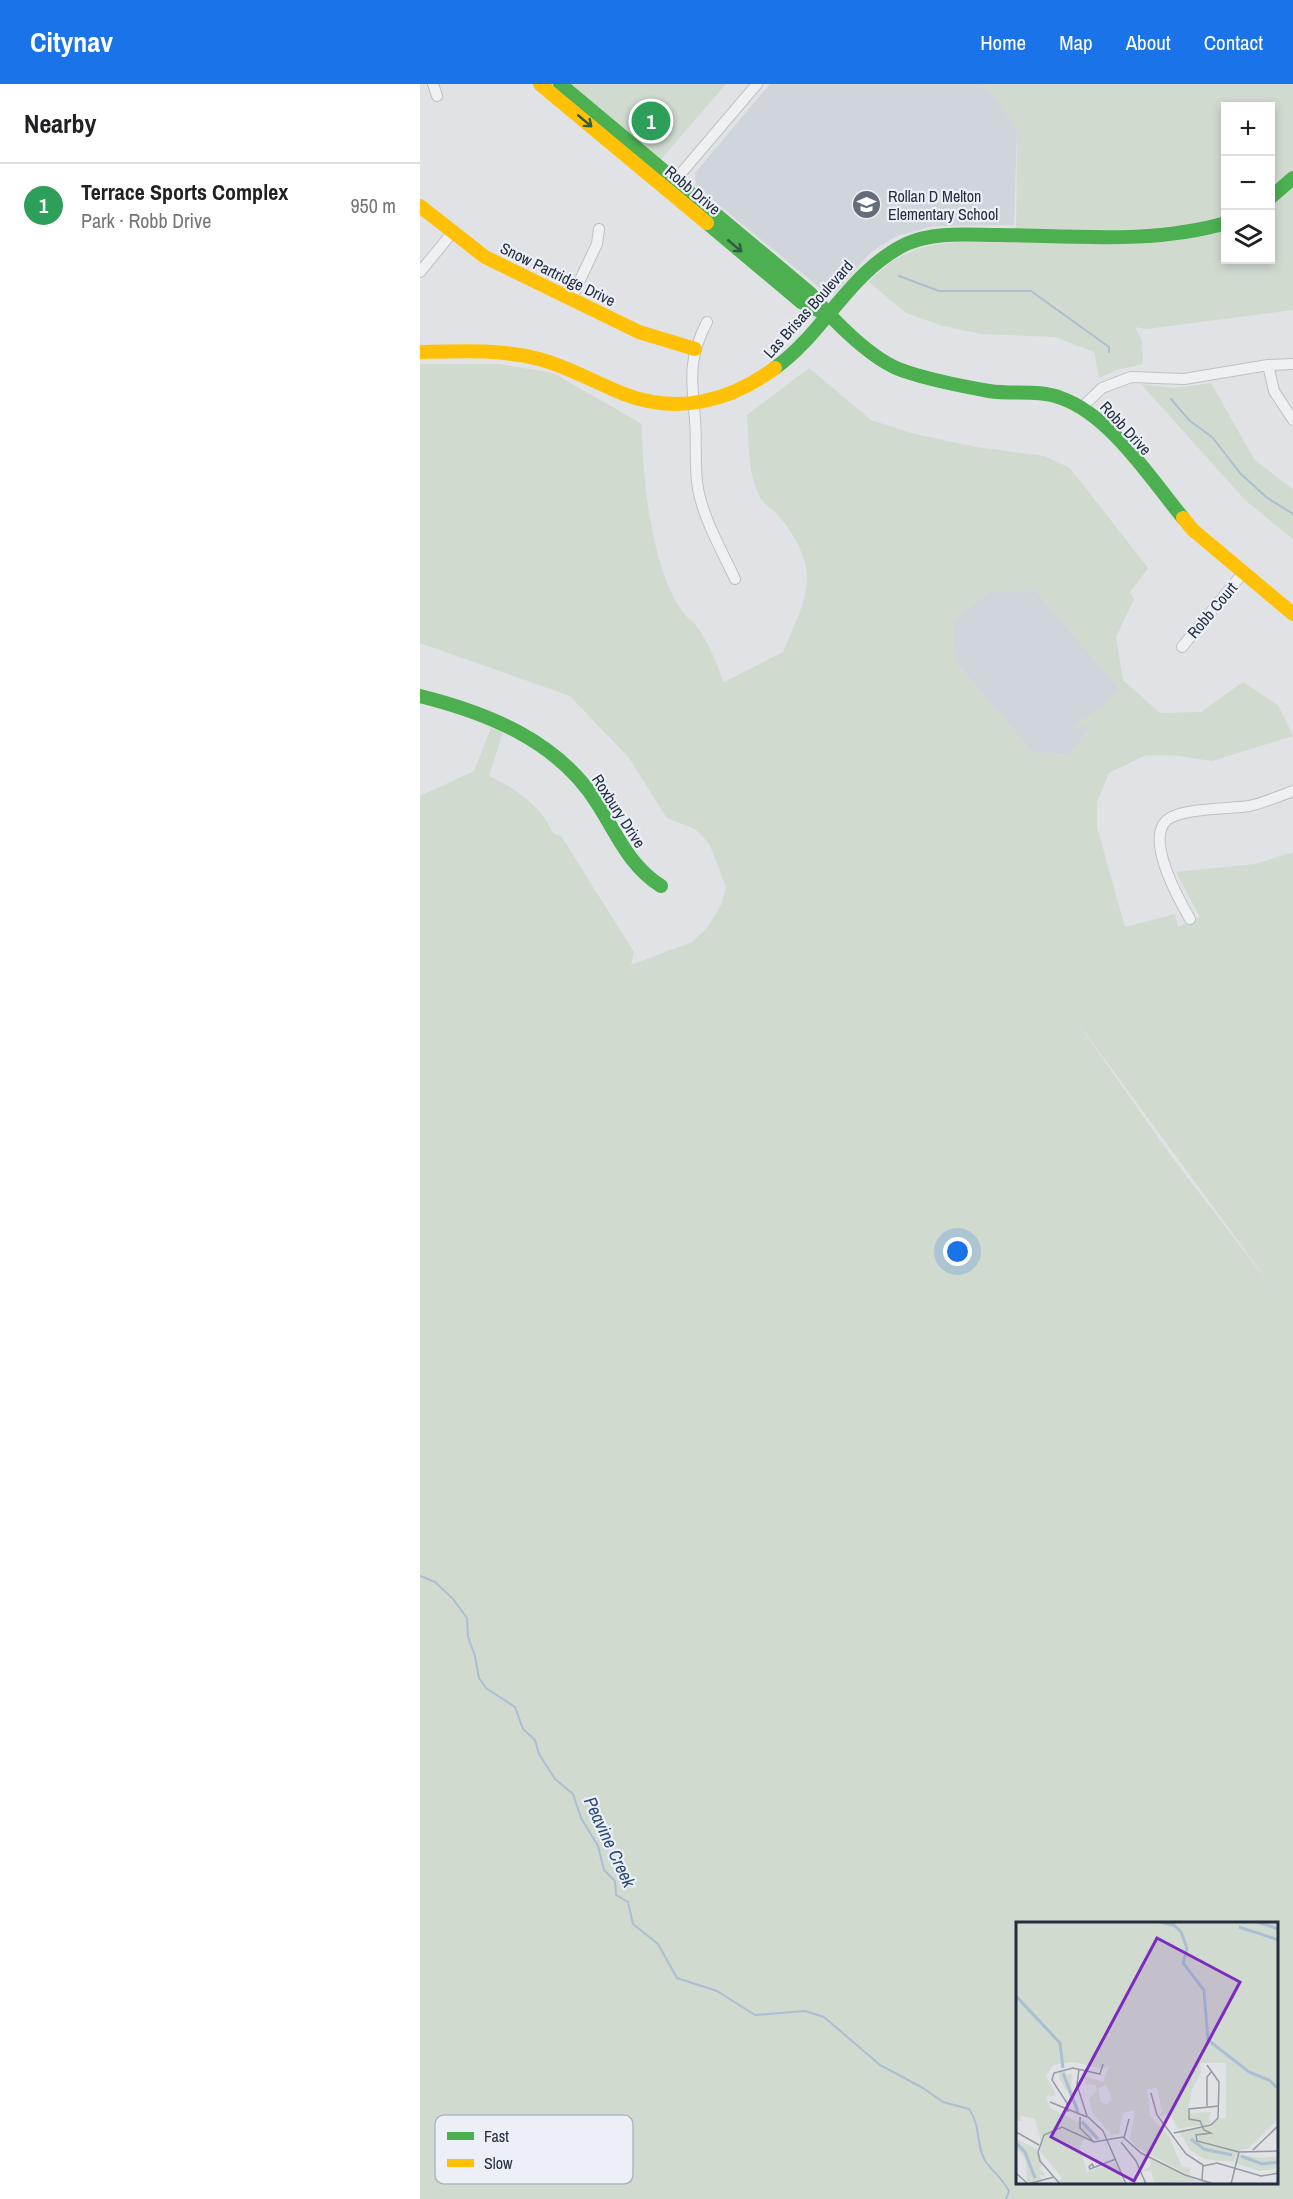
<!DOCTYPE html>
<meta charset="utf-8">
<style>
:root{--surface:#fff;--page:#f2f2f2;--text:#202124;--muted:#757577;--line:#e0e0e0;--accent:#1a73e8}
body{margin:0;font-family:"Archivo Narrow",sans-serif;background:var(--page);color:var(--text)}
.controls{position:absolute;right:18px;top:18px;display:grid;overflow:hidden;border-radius:0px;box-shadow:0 3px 9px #0003}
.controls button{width:54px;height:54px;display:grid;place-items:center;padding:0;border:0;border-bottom:2px solid var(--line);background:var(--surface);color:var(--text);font:30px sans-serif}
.you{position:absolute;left:538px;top:1168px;width:21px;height:21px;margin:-15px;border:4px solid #fff;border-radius:50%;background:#1a73e8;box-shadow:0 0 0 9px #1a73e833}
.badge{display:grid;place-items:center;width:39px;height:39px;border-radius:50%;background:var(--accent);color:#fff;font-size:20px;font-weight:700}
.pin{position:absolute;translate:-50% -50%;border:3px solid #fff;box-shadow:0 2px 6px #0006}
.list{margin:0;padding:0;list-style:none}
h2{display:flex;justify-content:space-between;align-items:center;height:78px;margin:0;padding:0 24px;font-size:26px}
h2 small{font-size:20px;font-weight:400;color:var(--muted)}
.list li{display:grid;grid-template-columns:39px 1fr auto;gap:18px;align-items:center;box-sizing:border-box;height:84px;padding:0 24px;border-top:2px solid var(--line)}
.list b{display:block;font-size:22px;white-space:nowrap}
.list p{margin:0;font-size:20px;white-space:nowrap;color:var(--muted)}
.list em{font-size:20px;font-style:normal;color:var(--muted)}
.icon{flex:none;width:33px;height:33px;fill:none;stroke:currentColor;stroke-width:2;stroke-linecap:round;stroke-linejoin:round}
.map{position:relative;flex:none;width:873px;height:2115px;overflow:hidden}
header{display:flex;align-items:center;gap:36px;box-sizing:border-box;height:84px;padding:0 30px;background:var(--accent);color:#fff}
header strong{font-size:28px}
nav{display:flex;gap:33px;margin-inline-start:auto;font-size:21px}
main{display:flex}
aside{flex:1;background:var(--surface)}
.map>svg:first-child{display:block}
.built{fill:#d0d5dc}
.green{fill:#d0dacf;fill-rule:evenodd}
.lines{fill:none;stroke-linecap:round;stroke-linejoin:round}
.stream{stroke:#abbed4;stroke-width:2}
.street-casing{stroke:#bec0c3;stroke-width:12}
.street{stroke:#eff0f2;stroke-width:10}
.fast{stroke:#4caf50;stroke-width:14}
.slow{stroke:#ffc107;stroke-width:14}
.oneway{stroke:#335b46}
.labels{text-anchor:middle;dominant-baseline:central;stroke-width:4.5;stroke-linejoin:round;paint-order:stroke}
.street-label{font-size:16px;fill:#252e40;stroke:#ecf0f6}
.poi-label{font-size:16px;fill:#252e40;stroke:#ecf0f6;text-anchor:start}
.water-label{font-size:18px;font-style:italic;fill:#2c4c77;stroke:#ecf0f6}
.inset-river{fill:none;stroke:#abbed4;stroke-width:3}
.inset-road{fill:none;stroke:#959aa3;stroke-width:1.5}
.view{fill:#7b2cbf;fill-opacity:0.15;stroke:#7b2cbf;stroke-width:3}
.inset-edge{fill:none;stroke:#252e40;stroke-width:3}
.key{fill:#ecf0f6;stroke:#b0b6bf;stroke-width:1.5}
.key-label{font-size:16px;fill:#252e40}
</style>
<header>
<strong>Citynav</strong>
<nav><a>Home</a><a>Map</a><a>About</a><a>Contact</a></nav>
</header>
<main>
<aside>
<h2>Nearby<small></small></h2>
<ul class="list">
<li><span class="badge" style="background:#2e9e5b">1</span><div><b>Terrace Sports Complex</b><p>Park · Robb Drive</p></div><em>950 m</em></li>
</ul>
</aside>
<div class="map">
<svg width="873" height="2115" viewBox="0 0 873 2115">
<rect width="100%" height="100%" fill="#e0e2e5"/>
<path class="built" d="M350,0H563L571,7L597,46L594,141L513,142L477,152L451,168L415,209H406L276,102L275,89Z
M615,506L699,604L683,624L654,641L676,636L649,671L612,668L535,577L533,538L568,508Z"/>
<path class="green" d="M145,0H306L237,80Z
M564,0H873V226L726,245L715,243L722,257L723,280L697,286L679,294L674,268L635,253L561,250L523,242L486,229L449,198C492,151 538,158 596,158L597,46ZM806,22H850V176H806Z
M0,280H79L133,289L222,340C222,393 231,482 262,527C265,532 271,536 275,540C288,557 296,578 304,598L363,568C386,514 403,488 362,436C356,427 345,422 340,413C327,389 329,356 327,331L389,284L451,336L491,349L556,363L624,372L650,384L728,484L710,508L714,515L696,553L703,596L740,629L781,628L823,598L858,621L873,652L792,677L752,671H726L689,689L677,718V743L705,843L755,830L758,843L780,833L756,788L835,780L873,768V2115H0V712L54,687L71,644L83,648L69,692C90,702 109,714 124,733C128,738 129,744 134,750L141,752L214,868L211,881L272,858L287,844L301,821L306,803L289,759L275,745L247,734L209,674L150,612L0,559ZM615,506L699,604L683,624L653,641L657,646L674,638L649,671L612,668L535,577L533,538L568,508ZM657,938L658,939L855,1207L754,1076ZM597,1839H856V2098H597Z
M791,299L834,375L873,406V455L826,417L721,300L754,304Z"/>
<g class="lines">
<path class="stream" d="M479,192L519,207H611L689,263V268
M751,315L769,336L793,354L820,389L846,413L873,430
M0,1492L15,1498L33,1515L47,1534L48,1553L55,1572L59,1594L66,1604L95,1623L103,1645L115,1656L119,1670L135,1695L153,1710L161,1734L178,1762L184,1786L195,1797L196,1811L208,1818L213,1840L238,1860L257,1894L297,1907L335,1931L385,1927L404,1933L460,1981L503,2004L523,2018L549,2025C561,2041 556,2065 566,2078C574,2089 582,2094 589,2107L586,2115"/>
<defs>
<path id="street" d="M13,0L17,12
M252,100L337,0
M0,188L32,149
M151,215L177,160L179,145
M287,238C267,276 272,297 275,336C277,360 274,382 278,405C284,436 302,467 315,495
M848,281L854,307L873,336
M662,323L682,304L711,293L764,295L848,281L873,280
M762,563L823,489
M770,835C759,816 725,755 747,736C761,724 809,725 829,722C844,719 859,712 873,707"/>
</defs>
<use href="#street" class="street-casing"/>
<use href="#street" class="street"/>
<path class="fast" d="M140,0L390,209C411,234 452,277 484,287C510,296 541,302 569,307C593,311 618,305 641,314C690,331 731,395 763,434
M850,114L873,94
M287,139L381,218L408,231
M355,284C405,248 429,188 486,160C514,147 550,151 580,151C655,152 734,160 806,139
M0,612C68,629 138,657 177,719C197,750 209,782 241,802"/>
<path class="slow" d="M120,0L287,139
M0,122L65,173L219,248L275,265
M0,268C40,267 80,265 119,275C149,283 176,299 204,310C258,331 310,317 355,284
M763,434L773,446L873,530"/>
</g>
<defs><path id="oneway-shaft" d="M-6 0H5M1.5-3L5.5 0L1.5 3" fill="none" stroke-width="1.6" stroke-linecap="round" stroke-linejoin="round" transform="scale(1.5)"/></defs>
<g class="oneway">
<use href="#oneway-shaft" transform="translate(165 37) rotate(40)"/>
<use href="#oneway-shaft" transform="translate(315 162) rotate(40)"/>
</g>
<defs>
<symbol id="school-disc" viewBox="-11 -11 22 22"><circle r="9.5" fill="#666d7a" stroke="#ecf0f6"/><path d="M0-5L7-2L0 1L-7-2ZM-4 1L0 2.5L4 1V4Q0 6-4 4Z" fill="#fff"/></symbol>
</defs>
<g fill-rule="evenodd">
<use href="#school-disc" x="430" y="104" width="33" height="33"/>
</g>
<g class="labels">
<g class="street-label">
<text transform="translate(273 106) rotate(40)">Robb Drive</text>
<text transform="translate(138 190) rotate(26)">Snow Partridge Drive</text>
<text transform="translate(388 225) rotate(-48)">Las Brisas Boulevard</text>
<text transform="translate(706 344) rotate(47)">Robb Drive</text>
<text transform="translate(792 526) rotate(-50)">Robb Court</text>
<text transform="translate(199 727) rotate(57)">Roxbury Drive</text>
</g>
<g class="poi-label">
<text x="468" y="112">Rollan D Melton<tspan x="468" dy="18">Elementary School</tspan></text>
</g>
<g class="water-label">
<text transform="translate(190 1758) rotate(65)">Peavine Creek</text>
</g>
</g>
<g transform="translate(596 1838)">
<rect width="262" height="262" fill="#e0e2e5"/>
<path d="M0,0H262V197L233,226L222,229L217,240L188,237L174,228L163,209L195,205L203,196L210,197V141H184L185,150L176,168L172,187L175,191L195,190L193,197L196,201L187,204L181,199L185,203L162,207L154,192L142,194L146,190L141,166L131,167L134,194L153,214L166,245L175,246L173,253L120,225L114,216L119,188L107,191L103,212L95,213L76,190L73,177L81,168L79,163L70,162L68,154L87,160L93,144L86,147L59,140L37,143L30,154L40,173L30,175L34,186L62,200L68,197L85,218L70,214L64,225L71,250L99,240L108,262H40L46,256L24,229L25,219L19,197L5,194V199H0ZM90,163L96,178L90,183L85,180L82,167ZM49,148L50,153L56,152L55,165L65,195L58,191V182L43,156V149ZM0,217L22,228L26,243L23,246L30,253H24L25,258L11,261L10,238L0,226ZM222,232L244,236L262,234V246L244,249L219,241ZM134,237L181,259L139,262L135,249H125L134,245Z" fill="#d0dacf" fill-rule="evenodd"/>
<path class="inset-river" d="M144,0L158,3L165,10L171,26L167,41L188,68L192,118L233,150L253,158L263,167M241,0L263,7M223,5L263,18M0,74L44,121L47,146M47,151L62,190M66,200L82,217M175,217L188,227L216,233M0,221L9,230L19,256M225,234L246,242L263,240"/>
<path class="inset-road" d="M63,147L61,163L71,194L87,209L110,262M135,171L141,193L170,232L187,243L186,258M34,180L71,195M191,184V155L196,149M203,184L173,187V197L184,199L188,208L195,211L180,213L181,219L223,230L263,229M52,190L51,181L36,158L38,151L57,146L84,152L87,142M64,195V206L78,220M0,210L23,223M158,211L195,203L202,196L203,160L191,143M108,216L113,197M105,220L120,239L130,262M237,228L263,203M187,244L201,241L245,254L263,251M78,245L76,242L73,245L74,247L100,237M0,251L12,262L38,255M44,262L24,239L22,230L28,213L46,205L78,220L107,215L125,231L169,253L198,262M215,262L223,230"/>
<path class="view" d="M141,16L224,60L118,259L35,215Z"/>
<rect width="262" height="262" class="inset-edge"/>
</g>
<rect x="15" y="2031" width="198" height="69" rx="9" class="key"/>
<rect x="27" y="2048" width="27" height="8" fill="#4caf50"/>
<rect x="27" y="2075" width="27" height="8" fill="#ffc107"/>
<g class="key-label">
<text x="64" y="2058">Fast</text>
<text x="64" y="2085">Slow</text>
</g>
</svg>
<div class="controls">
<button>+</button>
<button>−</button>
<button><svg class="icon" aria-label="layers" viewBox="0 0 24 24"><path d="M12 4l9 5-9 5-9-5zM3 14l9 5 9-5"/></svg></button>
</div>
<div class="you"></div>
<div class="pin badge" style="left:231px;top:37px;background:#2e9e5b">1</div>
</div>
</main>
